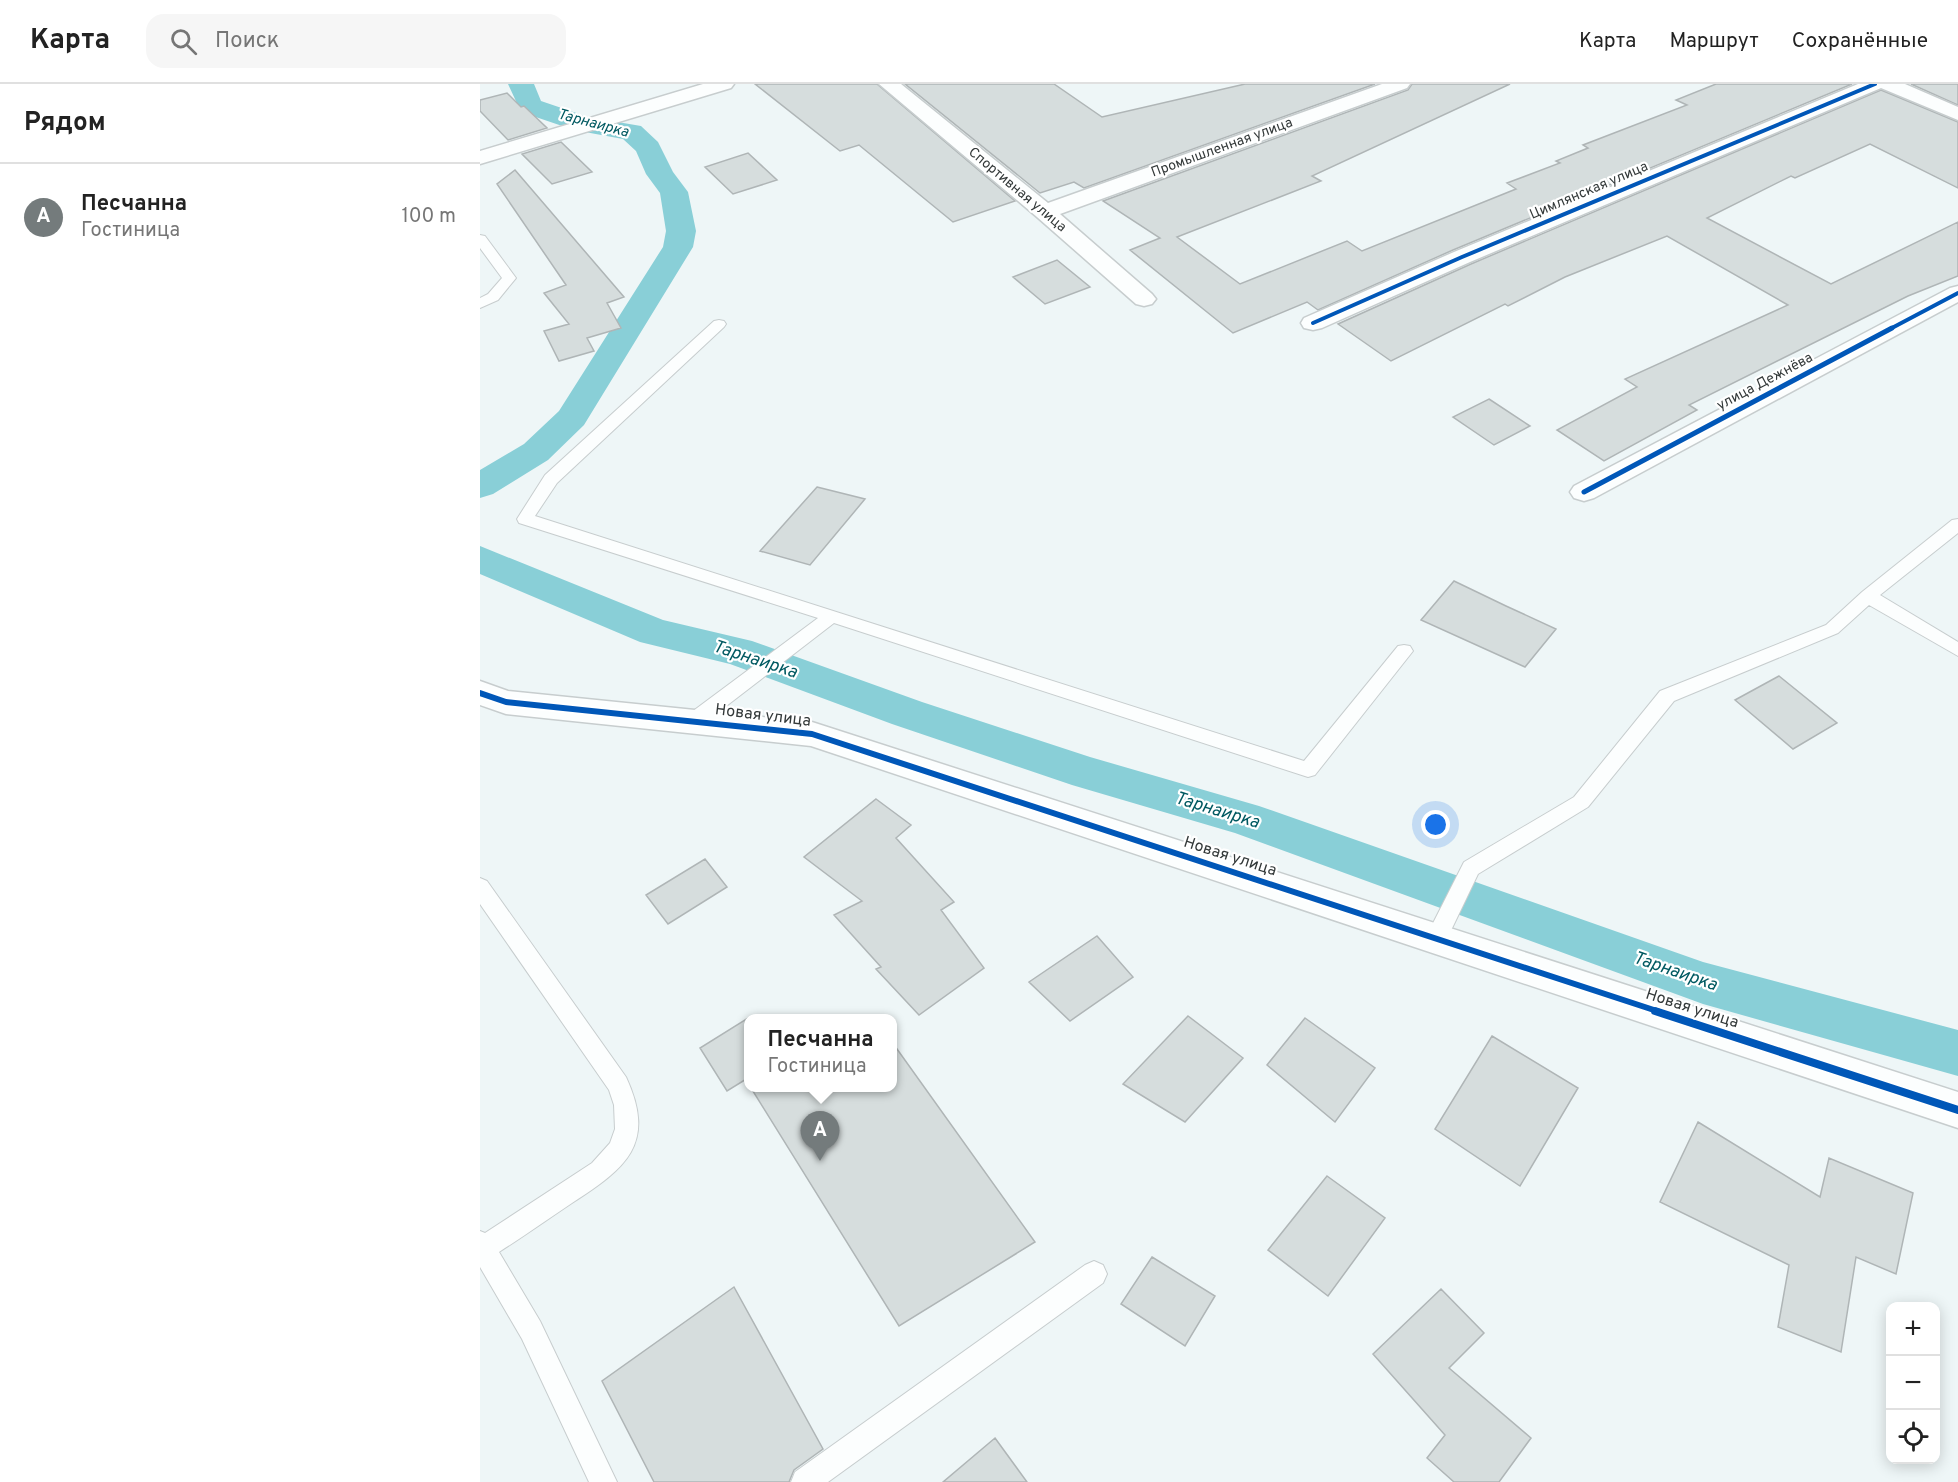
<!DOCTYPE html>
<html lang="ru">
<meta charset="utf-8">
<style>
:root{--surface:#fff;--page:#f6f6f6;--text:#222;--muted:#767676;--line:#e0e0e0;--accent:#747b7c}
body{margin:0;font-family:Overpass,sans-serif;background:var(--page);color:var(--text)}
.controls{position:absolute;right:18px;bottom:18px;display:grid;overflow:hidden;border-radius:12px;box-shadow:0 3px 15px #0003}
.controls button{width:54px;height:54px;display:grid;place-items:center;padding:0;border:0;border-bottom:2px solid var(--line);background:var(--surface);color:var(--text);font:30px sans-serif}
.you{position:absolute;left:956px;top:741px;width:21px;height:21px;margin:-15px;border:4px solid #fff;border-radius:50%;background:#1a73e8;box-shadow:0 0 0 9px #1a73e833}
.badge{display:grid;place-items:center;width:39px;height:39px;border-radius:50%;background:var(--accent);color:#fff;font-size:20px;font-weight:700}
.pin{position:absolute;translate:-50% -50px;filter:drop-shadow(0 2px 3px #0008)}
.pin::after{content:'';position:absolute;top:32px;width:21px;height:18px;background:inherit;clip-path:polygon(0 0,100% 0,50% 100%)}
.popup{position:absolute;left:264px;top:930px;width:153px;height:78px;box-sizing:border-box;display:grid;place-content:center;border-radius:12px;background:var(--surface);filter:drop-shadow(0 2px 4px #0005);font-size:20px;white-space:nowrap;color:var(--muted)}
.popup b{font-size:22px;color:var(--text)}
.popup::after{content:'';position:absolute;left:50%;top:100%;margin-left:-12px;border:12px solid transparent;border-top-color:var(--surface)}
.list{margin:0;padding:0;list-style:none}
h2{display:flex;justify-content:space-between;align-items:center;height:78px;margin:0;padding:0 24px;font-size:26px}
h2 small{font-size:20px;font-weight:400;color:var(--muted)}
.list li{display:grid;grid-template-columns:39px 1fr auto;gap:18px;align-items:center;box-sizing:border-box;height:108px;padding:0 24px;border-top:2px solid var(--line)}
.list b{display:block;font-size:22px;white-space:nowrap}
.list p{margin:0;font-size:20px;white-space:nowrap;color:var(--muted)}
.list em{font-size:20px;font-style:normal;color:var(--muted)}
.icon{flex:none;width:33px;height:33px;fill:none;stroke:currentColor;stroke-width:2;stroke-linecap:round;stroke-linejoin:round}
.map{position:relative;flex:none;width:1478px;height:1398px;overflow:hidden}
header{display:flex;align-items:center;gap:36px;box-sizing:border-box;height:84px;padding:0 30px;background:var(--surface);border-bottom:2px solid var(--line)}
header strong{font-size:28px}
nav{display:flex;gap:33px;margin-inline-start:auto;font-size:21px}
.search{width:420px;height:54px;background:var(--page);display:flex;align-items:center;gap:15px;box-sizing:border-box;padding:0 21px;border-radius:18px;color:var(--muted);font-size:22px}
main{display:flex}
aside{flex:1;background:var(--surface)}
.map>svg:first-child{display:block}
.lines{fill:none;stroke-linecap:round;stroke-linejoin:round}
.canal{fill:#89cfd7;fill-rule:evenodd}
.building{fill:#d6dddd;stroke:#afb5b6;stroke-width:1.5}
.lane-casing{stroke:#c7cdce;stroke-width:2}
.street-casing{stroke:#c7cdce;stroke-width:3}
.lane{fill:#fcfefe;fill-rule:evenodd}
.street{fill:#fcfefe;fill-rule:evenodd}
.cycleway-far3-casing{stroke:#fff;stroke-width:6}
.cycleway-far2-casing{stroke:#fff;stroke-width:8}
.cycleway-far1-casing{stroke:#fff;stroke-width:10}
.cycleway-casing{stroke:#fff;stroke-width:11}
.cycleway-far3{stroke:#0057b8;stroke-width:4}
.cycleway-far2{stroke:#0057b8;stroke-width:5}
.cycleway-far1{stroke:#0057b8;stroke-width:6}
.cycleway{stroke:#0057b8;stroke-width:8}
.labels{text-anchor:middle;dominant-baseline:central;stroke-width:4.5;stroke-linejoin:round;paint-order:stroke}
.far-street-label{font-size:14px;fill:#333939;stroke:#fff}
.far-water-label{font-size:15px;font-style:italic;fill:#005961;stroke:#fff}
.street-label{font-size:16px;fill:#333939;stroke:#fff}
.water-label{font-size:18px;font-style:italic;fill:#005961;stroke:#fff}
</style>
<header>
<strong>Карта</strong>
<div class="search"><svg class="icon" aria-label="search" viewBox="0 0 24 24"><circle cx="10" cy="10" r="6"/><path d="M15 15l6 6"/></svg>Поиск</div>
<nav><a>Карта</a><a>Маршрут</a><a>Сохранённые</a></nav>
</header>
<main>
<aside>
<h2>Рядом<small></small></h2>
<ul class="list">
<li><span class="badge">A</span><div><b>Песчанна</b><p>Гостиница</p></div><em>100 m</em></li>
</ul>
</aside>
<div class="map">
<svg width="1478" height="1398" viewBox="0 0 1478 1398">
<rect width="100%" height="100%" fill="#eef6f7"/>
<g class="lines">
<path class="canal" d="M28,0H54L61,17L108,33L161,42L178,58L193,88L208,108L216,147L213,163L104,341L68,376L13,410L0,414V386L44,360L79,327L183,163L186,147L180,109L166,90L156,67L143,55L94,46L41,28Z
M0,462L183,536L272,557L442,618L610,673L779,722L1223,878L1478,946V992L1223,920L755,749L592,701L412,640L250,580L160,558L0,490Z"/>
</g>
<path class="building" d="M275,0H397L535,117L473,138L379,61L360,67Z
M425,0H574L622,33L765,0H895L604,104L594,98L560,109Z
M932,0H1030L832,92L841,97L697,153L760,200L867,157L882,167L1036,105L1027,99L1080,79L1076,77L1108,64L1103,61L1207,21L1196,16L1236,0H1372L973,166L838,226L827,218L753,249L650,166L680,154L623,117L928,6Z
M1431,0H1478V21Z
M1401,6L1478,38V104L1390,60L1315,94L1311,92L1227,134L1351,200L1478,138V192L1428,212L1209,321L1217,326L1124,377L1077,346L1157,303L1145,295L1308,221L1187,152L1085,193L1028,222L1025,220L911,277L858,240L991,180Z
M27,9L41,23L44,22L67,44L28,56L0,27V16Z
M81,58L112,88L72,100L42,70Z
M268,69L297,96L253,110L225,83Z
M35,86L144,213L127,219L141,244L107,254L114,267L79,277L64,247L89,240L64,209L86,201L17,100Z
M577,176L610,203L565,220L533,193Z
M1009,315L1050,342L1014,361L973,333Z
M337,403L385,415L330,481L280,467Z
M974,497L1026,522L1076,545L1045,583L941,536Z
M1299,592L1357,639L1313,665L1255,616Z
M396,715L431,741L416,754L474,818L461,826L504,884L439,931L396,885L401,883L354,831L382,817L324,773Z
M225,775L247,803L188,840L166,811Z
M617,852L653,893L590,937L549,898Z
M708,932L763,974L705,1038L643,1000Z
M268,934V994L247,1007L220,964Z
M825,934L895,984L855,1038L787,981Z
M1012,952L1098,1004L1040,1102L955,1045Z
M412,958L555,1158L419,1242L271,1004H412Z
M1218,1038L1340,1113L1349,1074L1433,1109L1416,1190L1376,1173L1361,1268L1298,1243L1309,1181L1180,1118Z
M847,1092L905,1134L848,1212L788,1166Z
M672,1173L735,1212L705,1262L641,1220Z
M254,1203L343,1365L314,1386L309,1398H174L122,1297Z
M961,1205L1004,1249L969,1284L1051,1354L1019,1398H974L947,1374L965,1351L893,1270Z
M515,1354L547,1398H463Z"/>
<g class="lines">
<defs>
<path id="lane" d="M0,151L5,152L36,194L18,216L0,224V214L8,210L22,194L0,164Z
M239,236L244,237L246,240L244,243L77,399L55,432L824,677L918,562L924,561L930,562L933,567L835,691L828,693L354,539L219,643L212,645L205,643L203,638L205,633L338,534L39,439L37,435L65,391L234,237Z
M1478,435V449L1400,511L1478,558V572L1389,521L1358,549L1194,617L1108,723L998,790L964,861L956,864L948,861L945,855L984,778L1094,713L1180,607L1346,541L1382,508L1472,436Z
M0,794L7,797L146,993C177,1060 146,1084 92,1119C68,1135 44,1152 19,1168L60,1237L137,1398H109L42,1255L0,1183V1147L5,1149L112,1079L130,1059L135,1045L134,1021L129,1006L0,820Z
M614,1177L623,1181L627,1190L623,1199L348,1398H311L315,1388L605,1181Z"/>
<path id="street" d="M223,0H254L251,4L0,80V67Z
M399,0H421L568,119L902,0H930L927,4L580,130L672,210L676,215L672,220L664,222L656,220L557,133Z
M1378,0H1425L1478,23V36L1401,4L990,178L842,244L833,246L824,244L821,239L824,234L974,168Z
M1478,202V218L1114,414L1104,417L1094,414L1090,408L1094,402L1470,204Z
M0,597L28,607L332,638L1478,1008V1044L331,662L26,630L0,621Z"/>
</defs>
<use href="#lane" class="lane-casing"/>
<use href="#street" class="street-casing"/>
<use href="#lane" class="lane"/>
<use href="#street" class="street"/>
<defs>
<path id="cycleway-far3" d="M833,239L982,173L1395,0
M1410,245L1478,209"/>
<path id="cycleway-far2" d="M1104,408L1412,244"/>
<path id="cycleway-far1" d="M0,609L26,618L332,650L1180,928"/>
<path id="cycleway" d="M1175,927L1478,1026"/>
</defs>
<use href="#cycleway-far3" class="cycleway-far3-casing"/>
<use href="#cycleway-far2" class="cycleway-far2-casing"/>
<use href="#cycleway-far1" class="cycleway-far1-casing"/>
<use href="#cycleway" class="cycleway-casing"/>
<use href="#cycleway-far3" class="cycleway-far3"/>
<use href="#cycleway-far2" class="cycleway-far2"/>
<use href="#cycleway-far1" class="cycleway-far1"/>
<use href="#cycleway" class="cycleway"/>
</g>
<g class="labels">
<g class="far-street-label">
<text transform="translate(742 64) rotate(-20)">Промышленная улица</text>
<text transform="translate(537 106) rotate(40)">Спортивная улица</text>
<text transform="translate(1109 107) rotate(-23)">Цимлянская улица</text>
<text transform="translate(1285 298) rotate(-28)">улица Дежнёва</text>
</g>
<g class="far-water-label">
<text transform="translate(113 40) rotate(15)">Тарнаирка</text>
</g>
<g class="street-label">
<text transform="translate(283 632) rotate(7)">Новая улица</text>
<text transform="translate(750 773) rotate(18)">Новая улица</text>
<text transform="translate(1212 925) rotate(18)">Новая улица</text>
</g>
<g class="water-label">
<text transform="translate(275 576) rotate(18)">Тарнаирка</text>
<text transform="translate(737 727) rotate(17)">Тарнаирка</text>
<text transform="translate(1195 888) rotate(19)">Тарнаирка</text>
</g>
</g>
</svg>
<div class="controls">
<button>+</button>
<button>−</button>
<button><svg class="icon" aria-label="locate" viewBox="0 0 24 24"><circle cx="12" cy="12" r="6"/><path d="M12 2v4M12 18v4M2 12h4M18 12h4"/></svg></button>
</div>
<div class="you"></div>
<div class="pin badge" style="left:340px;top:1077px">A</div>
<div class="popup"><b>Песчанна</b>Гостиница</div>
</div>
</main>
